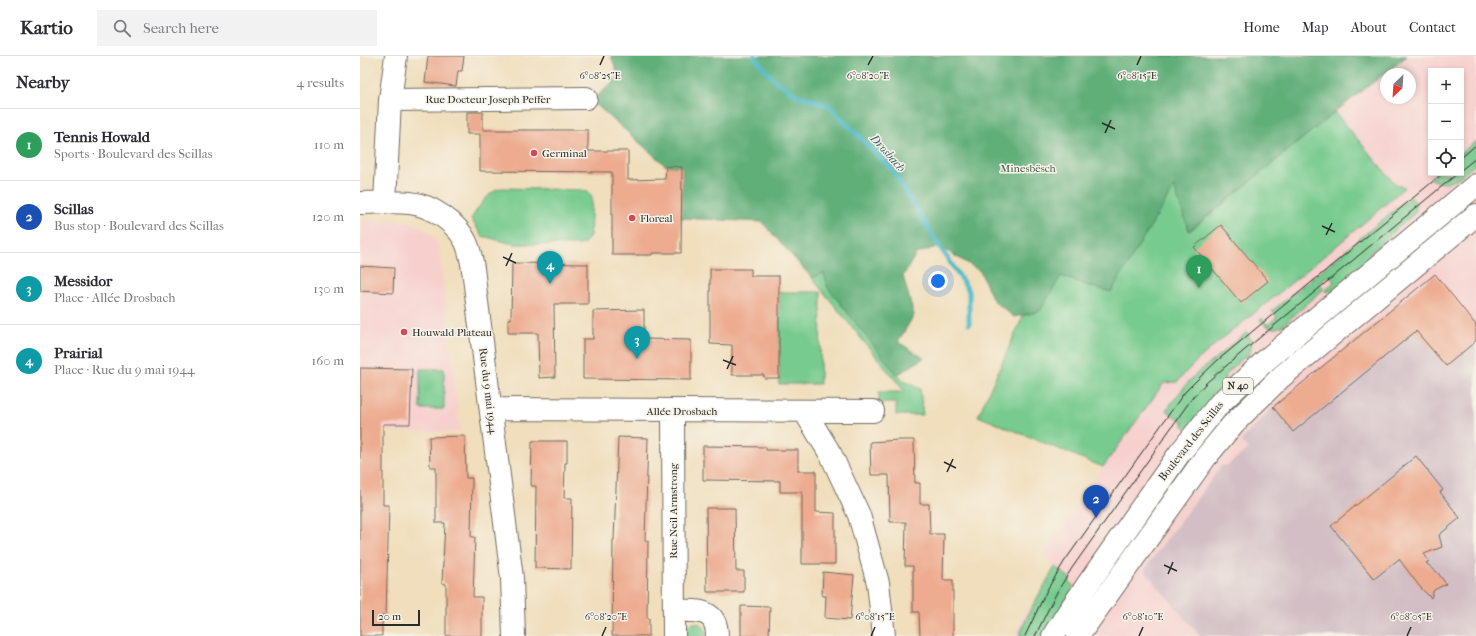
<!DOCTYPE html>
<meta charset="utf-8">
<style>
:root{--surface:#fff;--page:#f2f2f3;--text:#2b2b33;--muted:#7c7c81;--line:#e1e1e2;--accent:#d1495b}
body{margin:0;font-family:"IM FELL French Canon",serif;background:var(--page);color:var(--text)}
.controls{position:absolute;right:12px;top:12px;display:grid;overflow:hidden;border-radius:0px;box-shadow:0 2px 6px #0003}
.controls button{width:36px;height:36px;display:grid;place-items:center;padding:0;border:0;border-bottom:1px solid var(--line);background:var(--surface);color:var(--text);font:20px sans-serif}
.compass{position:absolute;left:1020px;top:12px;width:36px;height:36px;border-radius:50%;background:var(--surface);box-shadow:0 2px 6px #0003;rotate:205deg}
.scale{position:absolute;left:12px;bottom:10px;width:48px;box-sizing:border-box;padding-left:4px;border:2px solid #2b2b2b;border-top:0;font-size:11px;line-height:14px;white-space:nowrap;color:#2b2b2b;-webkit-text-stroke:3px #f7f3e8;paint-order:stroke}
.you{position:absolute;left:578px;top:225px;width:14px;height:14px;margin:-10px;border:3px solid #fff;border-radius:50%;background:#1a73e8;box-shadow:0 0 0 6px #1a73e833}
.badge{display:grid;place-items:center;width:26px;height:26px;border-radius:50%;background:var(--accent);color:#fff;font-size:13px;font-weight:700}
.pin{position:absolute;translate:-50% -33px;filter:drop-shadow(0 1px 2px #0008)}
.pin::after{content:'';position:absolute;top:21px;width:14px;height:12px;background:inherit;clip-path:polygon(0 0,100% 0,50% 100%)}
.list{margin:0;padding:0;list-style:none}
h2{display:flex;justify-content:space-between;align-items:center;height:52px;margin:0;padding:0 16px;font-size:17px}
h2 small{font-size:13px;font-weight:400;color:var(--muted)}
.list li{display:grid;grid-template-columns:26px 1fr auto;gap:12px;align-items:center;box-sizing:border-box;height:72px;padding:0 16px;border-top:1px solid var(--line)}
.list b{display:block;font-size:15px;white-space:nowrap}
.list p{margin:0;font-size:13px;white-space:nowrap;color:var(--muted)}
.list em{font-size:13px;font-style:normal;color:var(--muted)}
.icon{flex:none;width:22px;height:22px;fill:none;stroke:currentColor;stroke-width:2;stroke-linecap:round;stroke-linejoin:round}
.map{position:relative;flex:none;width:1116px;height:580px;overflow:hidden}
header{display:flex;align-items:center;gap:24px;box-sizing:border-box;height:56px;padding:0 20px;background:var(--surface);border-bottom:1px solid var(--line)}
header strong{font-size:19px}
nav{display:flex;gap:22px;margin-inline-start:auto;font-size:14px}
.search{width:280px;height:36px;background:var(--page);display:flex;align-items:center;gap:10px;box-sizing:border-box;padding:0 14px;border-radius:0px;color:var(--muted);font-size:15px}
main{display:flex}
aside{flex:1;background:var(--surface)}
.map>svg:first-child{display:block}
.built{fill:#f7d0ce;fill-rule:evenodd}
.industrial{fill:#d2bec4}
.green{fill:#77cb8e;stroke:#517b5c}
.forest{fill:#61af79;stroke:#466d52}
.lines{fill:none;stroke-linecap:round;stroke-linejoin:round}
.stream{stroke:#4cb9c6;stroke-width:5}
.building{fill:#edac90}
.minor-casing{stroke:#706a5e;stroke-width:24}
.major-casing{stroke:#706a5e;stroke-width:24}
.minor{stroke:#fff;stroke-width:22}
.major{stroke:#fff;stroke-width:22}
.tram{stroke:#2b2b2b;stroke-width:1}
.ticks{fill:none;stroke:#2b2b2b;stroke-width:1.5}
.poi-dot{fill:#d1495b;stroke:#f7f3e8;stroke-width:1.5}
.labels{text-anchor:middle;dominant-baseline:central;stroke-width:3;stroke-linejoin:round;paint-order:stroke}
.shield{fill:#f7f3e8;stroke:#686764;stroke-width:1}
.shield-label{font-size:10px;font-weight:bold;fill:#2b2b2b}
.street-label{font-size:11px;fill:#2b2b2b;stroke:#f7f3e8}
.poi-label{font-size:11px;fill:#2b2b2b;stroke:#f7f3e8;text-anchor:start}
.park-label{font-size:11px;fill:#425b49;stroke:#f7f3e8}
.water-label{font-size:12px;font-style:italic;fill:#375d61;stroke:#f7f3e8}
.ticks-label{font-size:10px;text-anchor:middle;fill:#2b2b2b;stroke:#f7f3e8;stroke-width:3;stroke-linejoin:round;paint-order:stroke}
</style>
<header>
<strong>Kartio</strong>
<div class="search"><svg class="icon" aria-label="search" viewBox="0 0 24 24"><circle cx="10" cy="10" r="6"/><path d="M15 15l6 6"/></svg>Search here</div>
<nav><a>Home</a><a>Map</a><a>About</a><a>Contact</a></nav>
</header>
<main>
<aside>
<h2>Nearby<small>4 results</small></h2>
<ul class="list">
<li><span class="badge" style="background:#2e9e5b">1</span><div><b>Tennis Howald</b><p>Sports · Boulevard des Scillas</p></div><em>110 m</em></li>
<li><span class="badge" style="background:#1a4fb4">2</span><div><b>Scillas</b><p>Bus stop · Boulevard des Scillas</p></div><em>120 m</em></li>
<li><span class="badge" style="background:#0f9aa8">3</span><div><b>Messidor</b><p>Place · Allée Drosbach</p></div><em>130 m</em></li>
<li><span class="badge" style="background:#0f9aa8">4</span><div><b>Prairial</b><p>Place · Rue du 9 mai 1944</p></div><em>160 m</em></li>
</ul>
</aside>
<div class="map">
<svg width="1116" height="580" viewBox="0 0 1116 580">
<rect width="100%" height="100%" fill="#f7f3e8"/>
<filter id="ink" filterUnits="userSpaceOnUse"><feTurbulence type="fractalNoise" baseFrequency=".025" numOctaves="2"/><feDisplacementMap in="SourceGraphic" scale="8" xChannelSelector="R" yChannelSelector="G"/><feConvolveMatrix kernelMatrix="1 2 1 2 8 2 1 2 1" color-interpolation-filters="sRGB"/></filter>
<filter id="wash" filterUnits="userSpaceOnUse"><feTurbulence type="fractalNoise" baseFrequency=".012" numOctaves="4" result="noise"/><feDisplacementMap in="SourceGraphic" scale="16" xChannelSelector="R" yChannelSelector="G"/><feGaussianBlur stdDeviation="0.9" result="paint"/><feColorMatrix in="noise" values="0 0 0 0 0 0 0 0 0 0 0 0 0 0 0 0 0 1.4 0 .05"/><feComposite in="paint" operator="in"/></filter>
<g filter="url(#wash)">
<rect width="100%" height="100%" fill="#f0debc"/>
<path class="built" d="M1047,0H1116V269L1094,243L881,385L888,393L866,411L862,409L784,514L840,580H655L667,552L670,554L695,511L684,499L743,411L804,327L817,326L826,315L852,291L922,235L1045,131L1036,129L975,56ZM1071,15H1101V117H1071ZM1026,18H1050V42H1026Z
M0,165L51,166L62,172L74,181L79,193L100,376L0,375Z"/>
<path class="industrial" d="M1094,243L1116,269V580H840L784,514L862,409L866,410L888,393L881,385L913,351Z"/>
<path class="green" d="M975,56L1036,129L1045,131C999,172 951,211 903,250C873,275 841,297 817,326L804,327L743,411L618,360L663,260L680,255L700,220L729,230L751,235L814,130L830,175Z
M1116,85V108C1102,119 1089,135 1070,122L1077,117H1101V97Z
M142,132L222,134L228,136L232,141L230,179C228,184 225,187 220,189L154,188L122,180L111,163C118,152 129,134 142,132Z
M1050,141C1057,146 1057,149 1055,157L1011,196L1007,206L976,234L966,236L965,234L974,226L969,219L959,227L964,233L922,270C913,275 906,271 900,264L902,262L908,269L917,261L912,255Z
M464,216L537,319L546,326L560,333L563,359H536V347H519V336H545L452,222Z
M419,236H461L460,328H419Z
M887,276L892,287L890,297L879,305L866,319L860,335L827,373L822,369L824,367L806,354L824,331L834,320Z
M60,313H84V353H60Z
M695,511L710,522L709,526L714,530L683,580H659L670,554Z
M332,567C341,566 346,571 347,580H323L327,570Z"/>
<path class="forest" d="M251,0H1047L975,56L829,175L814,131L751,236L729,230L701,220L680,255L654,261L633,244L620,215L579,190L556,198L543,220L554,259L538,286L564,302L537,319L468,232L464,217L452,222L402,166L321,162L322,111L306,110L232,45L259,20Z"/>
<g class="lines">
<path class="stream" d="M394,0L413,23L436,39L468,49L533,115L567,171L609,235V268"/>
</g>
<g id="blocks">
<path class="building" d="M68,0H104L102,15H98L96,30L65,26Z
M107,56H123V74H228V95H268V124L305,123L306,110L322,111L321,197H292V199H252V116L120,115V78H107Z
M861,169L908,225L881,247L834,191Z
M152,207L228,208V248H194L195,321L179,322L178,277H148V263H151Z
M0,210L34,212L33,237L0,235Z
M350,213H391V220H419V322H404V319H372V289L350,288Z
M1075,218L1116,269V285L1086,310L1056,275L933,376L913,351Z
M284,254V283L331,284V324L223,323V283H233V255Z
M0,312L52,313L50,368H23V449H29L26,559H22V580H0Z
M105,380L106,422H112L111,481H115L113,541H122V580H86V528L82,527L85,467H76V411H70L69,381Z
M258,381L288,382L285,485H288L287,562H289V580H252L253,484H254Z
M539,384H554L555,427H560V448H569L570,478H584L583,524H593V580H560L559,556H553V510H545L546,466H530L529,419H511L510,386Z
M172,385H207V407H205L204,442H212L211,513L175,512L176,430H171Z
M343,390L406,391V394H438V415H456V456L475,457V508H442V436H420V425L343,424Z
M1056,400L1083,434L1080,436L1100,462L1079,479L1082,491L1064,498L1069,505L1066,507L1078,517L1086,528L1074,534L1071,542L1060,531L1039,503L1014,523L971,470Z
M346,452H375L376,515H384V536H347Z
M463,516L494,519L490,564L465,562L466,540H462Z
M381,550L410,551L409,580H381Z"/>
</g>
</g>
<g filter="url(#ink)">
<use href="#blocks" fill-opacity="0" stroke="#706a5e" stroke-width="1"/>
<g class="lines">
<defs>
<path id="minor" d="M30,44L226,42
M0,147C16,147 33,145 50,147C71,149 97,167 106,186C113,202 114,221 116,238L152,522L154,580
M25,147L30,44L36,0
M131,353L513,355
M313,355L314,580
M445,356L471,399L499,459L518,527L524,580
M314,555C335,555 357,551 357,580"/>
<path id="major" d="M693,580L709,555L819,398L860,347L906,304L1116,129
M718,580L845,402L873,368L921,321L1116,159"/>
</defs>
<use href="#minor" class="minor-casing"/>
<use href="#major" class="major-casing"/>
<use href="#minor" class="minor"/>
<use href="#major" class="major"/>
<path class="tram" d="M1101,102L1116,89
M1101,114L1116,102
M665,580L687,534L704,506L824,337L839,322L858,304L1083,117
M675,580L697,536L712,512L830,345L846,327L886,293L1098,117"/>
</g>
</g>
<path class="ticks" d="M240,9L244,0M508,9L513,0M777,9L781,0M742,67L755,73M745,77L751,64M962,170L975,176M966,179L972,167M143,201L156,207M146,210L152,197M363,304L376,309M367,313L373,300M584,406L596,412M587,416L593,403M804,509L817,515M808,518L813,506M242,580L246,571M511,580L515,571M779,580L783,571M1047,580L1051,571"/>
<g class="poi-dot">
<circle cx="174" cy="97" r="4"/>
<circle cx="272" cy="162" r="4"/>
<circle cx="44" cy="276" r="4"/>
</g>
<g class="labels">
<rect class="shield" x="863" y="322" width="30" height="16" rx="3"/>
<g class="shield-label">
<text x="878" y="330">N 40</text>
</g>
<g class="street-label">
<text x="128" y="43">Rue Docteur Joseph Peffer</text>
<text transform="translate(128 335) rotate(83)">Rue du 9 mai 1944</text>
<text x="322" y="355">Allée Drosbach</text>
<text transform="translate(831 385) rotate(-52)">Boulevard des Scillas</text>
<text transform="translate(313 455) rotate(-90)">Rue Neil Armstrong</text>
</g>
<g class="poi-label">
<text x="182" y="97">Germinal</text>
<text x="280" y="162">Floreal</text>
<text x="52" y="276">Houwald Plateau</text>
</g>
<g class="park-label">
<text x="668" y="112">Minesbësch</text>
</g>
<g class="water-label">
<text transform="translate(528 97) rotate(48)">Drosbach</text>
</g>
</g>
<g class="ticks-label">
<text x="240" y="23">6°08'25"E</text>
<text x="508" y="23">6°08'20"E</text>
<text x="777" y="23">6°08'15"E</text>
<text x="246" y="564">6°08'20"E</text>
<text x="515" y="564">6°08'15"E</text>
<text x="783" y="564">6°08'10"E</text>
<text x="1051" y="564">6°08'05"E</text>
</g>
</svg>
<div class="controls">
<button>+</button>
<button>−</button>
<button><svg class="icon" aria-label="locate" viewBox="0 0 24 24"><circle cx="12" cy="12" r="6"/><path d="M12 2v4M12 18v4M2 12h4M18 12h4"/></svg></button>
</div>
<svg class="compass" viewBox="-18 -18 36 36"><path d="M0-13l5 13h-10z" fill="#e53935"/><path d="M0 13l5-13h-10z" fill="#7c7c81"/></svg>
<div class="scale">20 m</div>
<div class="you"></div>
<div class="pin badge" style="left:839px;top:232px;background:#2e9e5b">1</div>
<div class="pin badge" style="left:736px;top:462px;background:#1a4fb4">2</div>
<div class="pin badge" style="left:277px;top:303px;background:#0f9aa8">3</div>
<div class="pin badge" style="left:190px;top:228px;background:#0f9aa8">4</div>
</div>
</main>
